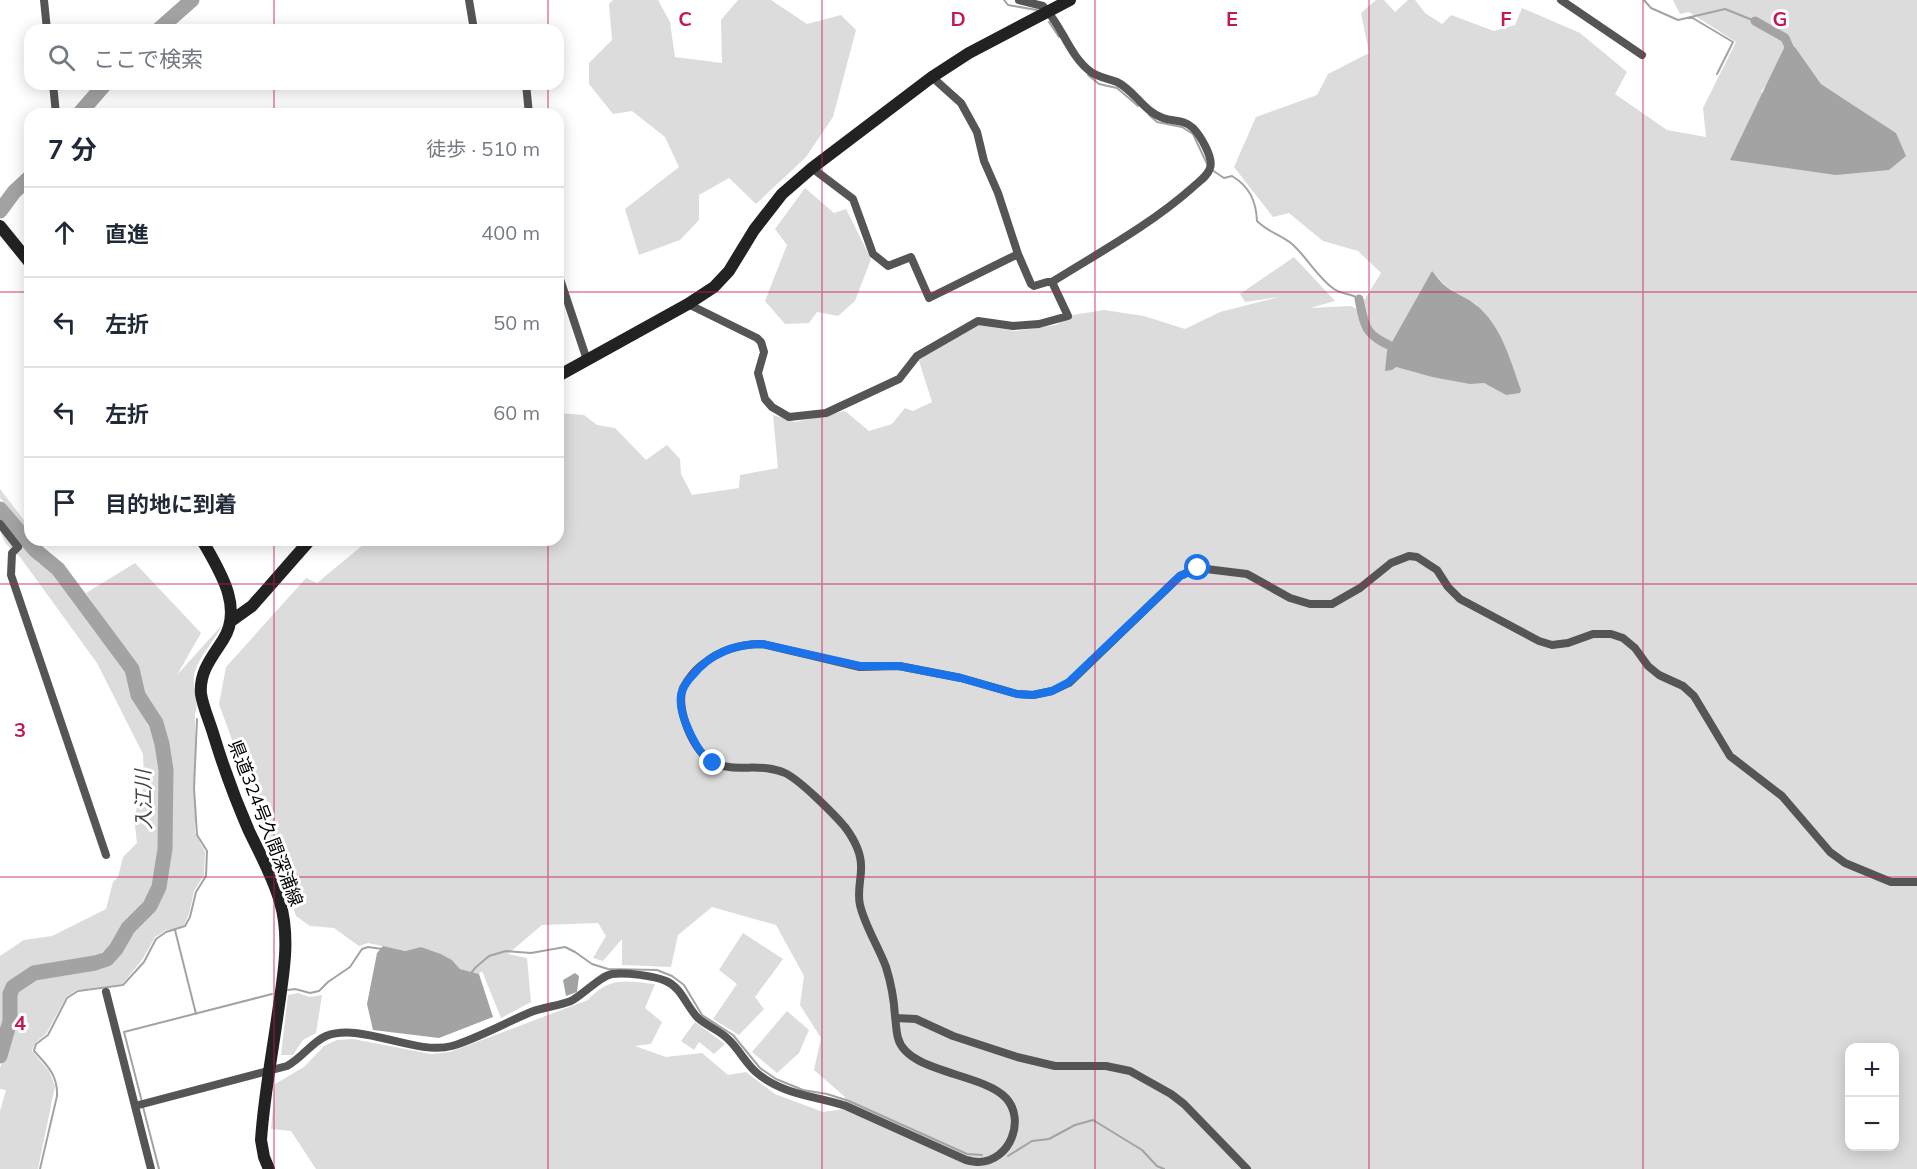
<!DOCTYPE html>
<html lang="ja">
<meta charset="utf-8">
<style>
:root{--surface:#fff;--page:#f2f2f3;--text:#1f2937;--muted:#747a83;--line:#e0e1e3}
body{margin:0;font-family:Mulish,"Noto Sans JP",sans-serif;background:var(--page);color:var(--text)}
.controls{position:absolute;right:18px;bottom:18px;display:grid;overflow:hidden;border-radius:12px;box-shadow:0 3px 15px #0003}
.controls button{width:54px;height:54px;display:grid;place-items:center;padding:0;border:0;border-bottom:2px solid var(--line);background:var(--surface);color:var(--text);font:30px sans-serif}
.stop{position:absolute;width:18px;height:18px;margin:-14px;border:4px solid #1a73e8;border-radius:50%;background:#fff}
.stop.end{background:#1a73e8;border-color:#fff;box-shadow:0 2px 6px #0008}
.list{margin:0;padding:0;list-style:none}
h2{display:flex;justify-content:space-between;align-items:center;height:78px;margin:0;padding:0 24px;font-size:26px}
h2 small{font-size:20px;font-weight:400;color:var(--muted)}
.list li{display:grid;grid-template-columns:39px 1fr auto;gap:18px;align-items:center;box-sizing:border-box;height:90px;padding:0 24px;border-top:2px solid var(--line)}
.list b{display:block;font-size:22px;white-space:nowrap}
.list em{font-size:20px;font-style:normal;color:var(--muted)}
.icon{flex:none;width:33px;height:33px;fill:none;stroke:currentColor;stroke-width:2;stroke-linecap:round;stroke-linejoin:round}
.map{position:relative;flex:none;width:1917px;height:1169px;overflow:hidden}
.search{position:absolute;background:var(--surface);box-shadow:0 3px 15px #0003;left:24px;top:24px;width:540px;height:66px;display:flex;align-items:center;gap:15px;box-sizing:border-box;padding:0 21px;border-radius:18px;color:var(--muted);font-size:22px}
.panel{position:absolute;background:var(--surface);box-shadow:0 3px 15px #0003;left:24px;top:108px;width:540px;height:438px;border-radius:18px}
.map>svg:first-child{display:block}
.green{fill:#dcdcdc;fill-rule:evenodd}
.water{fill:#a3a3a3}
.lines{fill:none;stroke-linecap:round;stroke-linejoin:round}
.stream{stroke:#a3a3a3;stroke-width:2}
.canal{stroke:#a3a3a3;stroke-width:9}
.river{stroke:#a3a3a3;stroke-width:15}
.street{stroke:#555;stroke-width:8}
.secondary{stroke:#222;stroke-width:12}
.route{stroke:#1a73e8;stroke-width:8}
.grid{fill:none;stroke:#c2185b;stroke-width:1.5;stroke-opacity:0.55}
.labels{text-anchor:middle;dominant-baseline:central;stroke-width:6;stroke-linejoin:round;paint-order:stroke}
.street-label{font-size:18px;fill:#000;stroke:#fff}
.water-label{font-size:20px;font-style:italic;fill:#444;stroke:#fff}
.grid-label{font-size:20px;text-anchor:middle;font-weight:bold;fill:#c2185b;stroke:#fff;stroke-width:6;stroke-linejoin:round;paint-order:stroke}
</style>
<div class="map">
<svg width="1917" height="1169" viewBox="0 0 1917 1169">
<rect width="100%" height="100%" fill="#fff"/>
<path class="green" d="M613,0H658L670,22L675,57L722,63L721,20L738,0H771L807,24L841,15L856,30L833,117L806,157L756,204L729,178L699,195V220L680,240L639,255L625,209L679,167L665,137L632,111L613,114L589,84V63L612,40L609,4Z
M1376,0H1384L1395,12L1408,0H1415L1425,13L1442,24L1451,15L1494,31L1515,25L1522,8L1580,33L1627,72L1615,94L1667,130L1706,137L1703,108L1736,42L1689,12L1680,14L1673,0H1917V1169H316L291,1131L271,1129L275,1084L304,1067L324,1046L337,1040L353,1039L431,1054L450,1052L588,1000C609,976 626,981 655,984L645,1008L662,1022L651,1044L635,1046L666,1057L702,1053L728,1075L746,1072L775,1094L823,1112L844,1109L845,1097L814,1070L821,1038L800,1005L804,976L776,925L712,907L678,935L671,967L622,965V939L603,961L593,958L606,936L598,923L542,925L508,954L527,958L531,1002L501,1018L482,971L479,974L460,969L452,960L441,954L421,947L405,951L368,943L359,946L334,928L310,926L296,916L219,704L226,667L306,578L317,583L369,540H558V413L584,415L597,425L615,428L646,460L667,445L680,459L681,474L692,495L739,488L740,475L778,468L773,415L795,422L845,411L869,431L892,424L905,408L913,411L932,402L918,358L979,325L1016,331L1056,325L1073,315L1104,310L1144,316L1185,329L1220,312L1279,297L1245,302L1240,294L1294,257L1335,301L1310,308L1351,306L1358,310L1381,273L1358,251L1323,241L1289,213L1273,217L1234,167L1256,117L1317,95L1328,74L1369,53L1361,13ZM1795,47L1821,84L1896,133L1761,92ZM1432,272L1447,287L1476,304L1506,395L1484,383L1432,377L1396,367ZM1850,1048H1894V1146H1850Z
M805,188L834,213L846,209L871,259L855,301L838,316L817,312L809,323L785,324L765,301L787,245L775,229Z
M0,489L30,528V537L0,498Z
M0,515L38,563L58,574L112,644L132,678V695L149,727L158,754L161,786L160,857L148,898L126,923L111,946L97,956L29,971L5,991V1021L0,1040V956L24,940L52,936L106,909L113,882L118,877L123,857L137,843L134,817L144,786L143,754L97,663L20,557C2,542 0,538 0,515Z
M135,563L201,633L177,675L222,625C214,643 198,656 194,676C192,689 200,701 195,714V833L205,852L204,875L194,891L189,914L184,925L176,929L166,930L155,937L142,960L122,984L77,990L66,997L46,1034L35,1043L32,1051L49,1071L55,1086L38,1169H0V1111L6,1090L0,1089V1068L14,1028V996L28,980L102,966L117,954L155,903L170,865L167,736L149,706L138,673L121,644L86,593Z
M743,933L783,959L755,997L764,1009L739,1035L713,1019L737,984L719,970Z
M298,993L310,997L322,995L316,1033L303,1040L293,1055H281L288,995Z
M787,1011L809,1030L799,1053L777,1073L752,1052Z
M695,1022L725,1044L714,1054L699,1042L694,1050L681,1041Z"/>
<path class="water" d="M1785,46L1795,47L1821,84L1896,133L1906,156L1889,170L1836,175L1730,160Z
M1432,271C1437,277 1442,284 1448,288C1457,294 1468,298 1476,305C1502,326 1510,360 1521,390L1520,393L1506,395L1484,383L1470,384L1432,377L1396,367L1392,370L1385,371L1387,351Z
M383,946L405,951L421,947L441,954L452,960L460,969L479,974L493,1017L439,1038L373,1030L367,1004L377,953Z
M575,973L579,976L577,992L566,996L563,980Z"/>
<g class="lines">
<path class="stream" d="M1004,0L1008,5L1037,10
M1644,0L1651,8L1678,20L1725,9L1755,21
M1691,17L1733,42L1717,74
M1049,22L1059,37
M1088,75L1099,84L1117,88L1138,106
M1149,115L1157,122L1182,127L1193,134L1208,166
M1212,170L1224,178L1232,176C1250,187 1256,201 1257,221C1268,232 1281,235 1292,244C1307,257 1317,277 1334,289C1342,295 1352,293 1359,299
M175,930L196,1014
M471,973L476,967L489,956L506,951L531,953L565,947L575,952L592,964L608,969L657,970L672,976L684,985L702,1015L733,1035L760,1068L776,1079L803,1090L827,1094L849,1101L967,1154L982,1155
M288,990L295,989L310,993L319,991L328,982L350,967L362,949L368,947L382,949
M0,1028H8
M142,1102L124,1032L272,994
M143,1107L159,1169
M1008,1156L1032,1141L1049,1139L1075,1125L1093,1120L1142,1150L1157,1166L1164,1169
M40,1169L57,1096C58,1075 47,1065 34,1051L36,1044L48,1035L67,998L78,991L123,985L144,962L156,939L166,932L185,926L190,917L196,892L206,876L207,851L197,835L194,788L197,719"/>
<path class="canal" d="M1755,21L1785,38L1793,56
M1359,299C1366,336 1368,334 1400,351"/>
<path class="river" d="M158,30L192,0
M79,114L105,84
M0,211L14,192L30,177
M0,509L35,550L58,569L132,669L138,695L156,723L162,744L166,770L165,849L159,887L150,906L128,928L116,949L107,959L95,963L34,973L13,987L10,994V1021L0,1056"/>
<path class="street" d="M44,0L47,30
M469,0L474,30
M1019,0L1043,6C1062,25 1069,56 1091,72C1099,78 1108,78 1117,82C1134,90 1144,112 1163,118C1174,122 1184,119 1193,128C1200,135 1214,158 1210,168C1208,176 1198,182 1192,188C1150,225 1100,252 1052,282
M1561,0L1642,55
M53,84L56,114
M526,84L529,114
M812,168L853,199L873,254L888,266L911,257L929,298L1018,254
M558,273L587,360
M688,304L757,338L761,342L764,352L758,373L765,399L772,407L789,417L826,413L899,379L917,356L978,321L1013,326L1039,324L1068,316L1052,282H1047L1034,286L1031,284L1018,254L998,193L984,161L977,132L961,103L932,77
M0,524L18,547L12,553L11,575L106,855
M106,992L151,1169
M896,1018L916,1019L953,1036L1017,1057L1055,1066H1106L1130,1071L1171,1094L1184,1104L1247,1169
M135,1106L287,1066C302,1058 312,1042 326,1036C362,1022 415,1056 452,1046C476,1039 507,1022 531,1012C544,1007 558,1006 571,1001C583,995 600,976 612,974C626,972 654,976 666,981C682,988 686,1006 698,1018C707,1026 719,1030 728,1039C739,1049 746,1064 757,1073C783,1095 816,1096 846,1106L966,1160C970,1161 975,1162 979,1162C1010,1161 1026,1120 1006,1098C983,1073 907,1073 898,1038C896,1031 896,1023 895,1016C894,999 891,983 886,967C878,946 865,926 860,905C857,892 861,881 861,869C862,854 854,839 845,827C834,814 800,780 785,773C762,762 736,773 714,763C694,754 675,708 683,688C687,680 696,669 703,664C720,650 740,644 762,644L860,667L899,666L961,678L1017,694L1033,695L1052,691L1069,683L1180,576L1198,568L1247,574L1290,598L1310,604H1332L1360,588L1391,563L1409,556L1417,557L1437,570L1448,587L1460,599L1539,641L1552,645L1568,643L1593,634H1611L1623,638L1635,648L1648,666L1659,675L1683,686L1694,696L1730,756L1782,796L1830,852L1845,863L1891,882H1917"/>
<path class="secondary" d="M0,226L30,263
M558,376L688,304L714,287L729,271L754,230L782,194L812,168L932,77L969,53L1070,0
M202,540C219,570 244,607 223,640C212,657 199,672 201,694C203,707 209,720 213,733C223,766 235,799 249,831C260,854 273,877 280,902C290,936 284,971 279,1005C273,1050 264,1095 261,1140L264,1157L269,1169
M231,621L252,606L310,540"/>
</g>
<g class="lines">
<path class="route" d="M713,763C702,756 697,747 691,735C685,722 679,709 681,695C683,686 687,681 693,675C710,654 734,644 762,644L860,666H899L961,678L1017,694L1033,695L1052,691L1069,682L1180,576L1198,568"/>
</g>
<path class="grid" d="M274,0V30M548,0V30M822,0V1169M1095,0V1169M1369,0V1169M1643,0V1169M274,84V114M548,84V114M0,292H30M558,292H1917M274,540V1169M548,540V1169M0,584H1917M0,877H1917"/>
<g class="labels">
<g class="street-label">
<text transform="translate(266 823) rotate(69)">県道324号久間深浦線</text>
</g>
<g class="water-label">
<text transform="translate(143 800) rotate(-91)">入江川</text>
</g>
</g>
<g class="grid-label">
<text x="685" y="26">C</text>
<text x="958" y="26">D</text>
<text x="1232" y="26">E</text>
<text x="1506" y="26">F</text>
<text x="1780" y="26">G</text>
<text x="20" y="737">3</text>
<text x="20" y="1030">4</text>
</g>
</svg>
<div class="controls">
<button>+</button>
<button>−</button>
</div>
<div class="stop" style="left:1198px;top:568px"></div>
<div class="stop end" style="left:713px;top:763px"></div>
<div class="search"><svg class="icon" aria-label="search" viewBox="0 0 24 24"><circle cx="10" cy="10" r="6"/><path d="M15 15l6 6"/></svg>ここで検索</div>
<section class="panel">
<h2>7 分<small>徒歩 · 510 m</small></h2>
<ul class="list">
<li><svg class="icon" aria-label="ahead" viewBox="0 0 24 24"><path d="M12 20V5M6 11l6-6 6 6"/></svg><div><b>直進</b></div><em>400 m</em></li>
<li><svg class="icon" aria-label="left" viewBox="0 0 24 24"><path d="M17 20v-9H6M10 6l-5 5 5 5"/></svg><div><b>左折</b></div><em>50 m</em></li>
<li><svg class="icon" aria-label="left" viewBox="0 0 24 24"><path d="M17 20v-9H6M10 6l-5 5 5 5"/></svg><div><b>左折</b></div><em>60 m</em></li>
<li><svg class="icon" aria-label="arrive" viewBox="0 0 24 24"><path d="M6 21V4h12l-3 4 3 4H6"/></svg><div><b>目的地に到着</b></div></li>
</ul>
</section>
</div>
